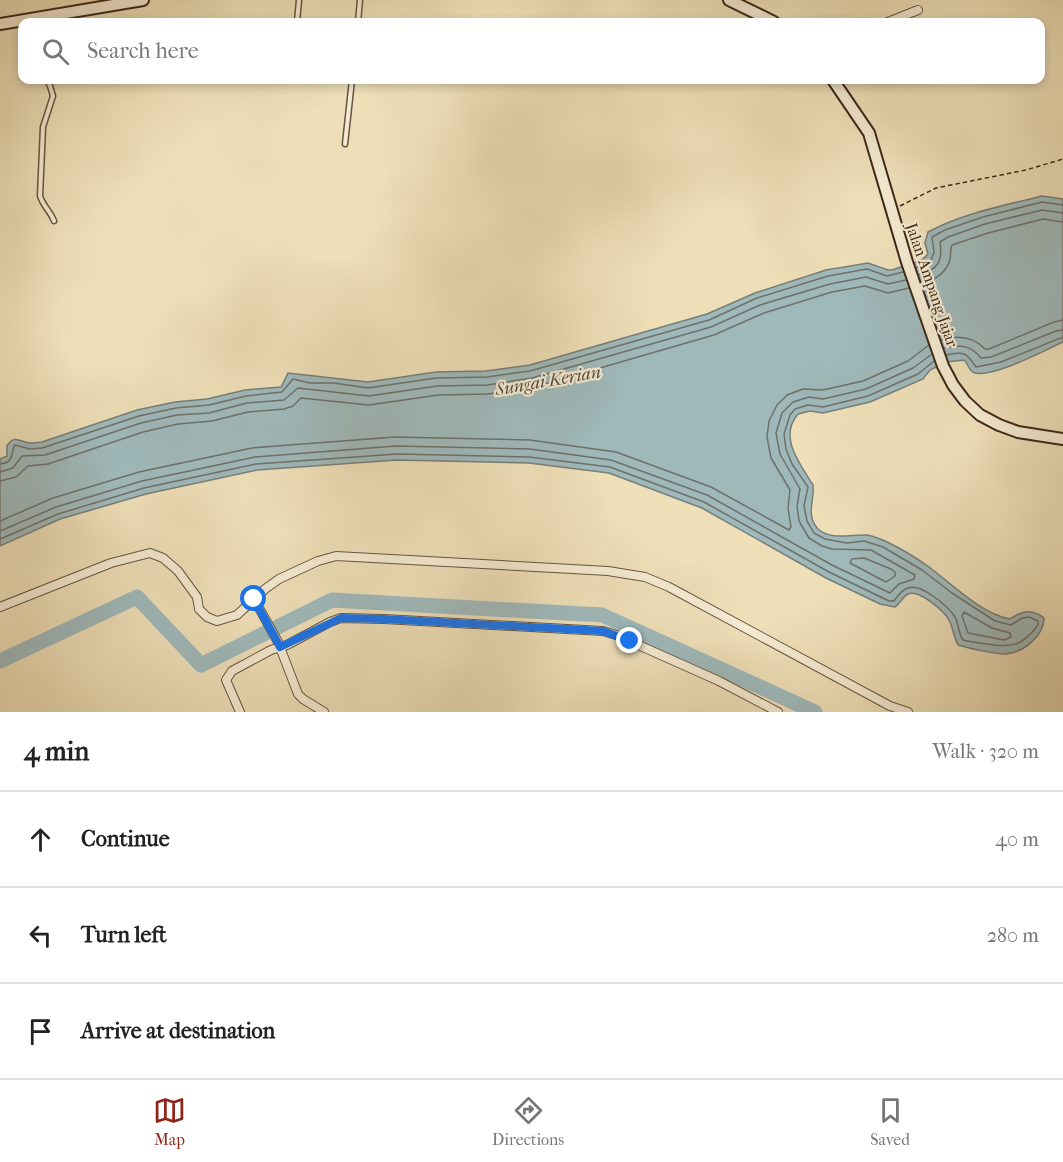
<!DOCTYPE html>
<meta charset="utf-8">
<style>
:root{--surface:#fff;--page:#f6f6f6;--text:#222;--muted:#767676;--line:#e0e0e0;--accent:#8f2418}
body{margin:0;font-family:"IM FELL French Canon",serif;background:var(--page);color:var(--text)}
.stop{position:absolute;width:18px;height:18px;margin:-14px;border:4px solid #1a73e8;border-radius:50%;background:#fff}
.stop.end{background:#1a73e8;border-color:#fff;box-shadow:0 2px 6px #0008}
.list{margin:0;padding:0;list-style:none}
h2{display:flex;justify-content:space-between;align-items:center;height:78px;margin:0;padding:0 24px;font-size:26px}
h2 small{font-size:20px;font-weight:400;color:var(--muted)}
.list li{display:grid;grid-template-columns:39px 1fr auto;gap:18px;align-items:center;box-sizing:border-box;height:96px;padding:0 24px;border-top:2px solid var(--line)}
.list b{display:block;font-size:22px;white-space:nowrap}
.list em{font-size:20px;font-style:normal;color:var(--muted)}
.icon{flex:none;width:33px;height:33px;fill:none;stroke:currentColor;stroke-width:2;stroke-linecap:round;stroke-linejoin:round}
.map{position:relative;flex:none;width:1063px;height:712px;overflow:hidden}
.search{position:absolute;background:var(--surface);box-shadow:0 3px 9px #0003;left:18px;right:18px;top:18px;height:66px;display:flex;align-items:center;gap:15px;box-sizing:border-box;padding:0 21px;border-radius:12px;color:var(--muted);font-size:22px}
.sheet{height:366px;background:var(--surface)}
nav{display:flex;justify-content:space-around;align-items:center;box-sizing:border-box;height:84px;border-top:2px solid var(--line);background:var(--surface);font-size:16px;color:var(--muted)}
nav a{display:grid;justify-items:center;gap:3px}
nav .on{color:var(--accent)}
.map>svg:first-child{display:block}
.water{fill:#9fb9bb;stroke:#777e7a;stroke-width:1.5}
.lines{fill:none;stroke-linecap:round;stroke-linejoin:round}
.shore{stroke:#6e706a;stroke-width:1.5}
.river{stroke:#9fb9bb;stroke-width:15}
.lane-casing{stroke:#685440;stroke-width:7}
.street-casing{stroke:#685440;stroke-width:10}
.secondary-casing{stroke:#3c2618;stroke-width:14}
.path{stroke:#3c2618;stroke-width:1.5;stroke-dasharray:4.5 3;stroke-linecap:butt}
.lane{stroke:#f4ead1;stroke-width:4}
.street{stroke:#f4ead1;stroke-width:8}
.secondary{stroke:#f4ead1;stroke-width:10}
.route{stroke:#1a73e8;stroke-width:8}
.labels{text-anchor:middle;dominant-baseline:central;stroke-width:4.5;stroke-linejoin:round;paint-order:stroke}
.street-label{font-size:16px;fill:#3c2618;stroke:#f4ead1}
.water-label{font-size:18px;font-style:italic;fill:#554b41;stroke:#f4ead1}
</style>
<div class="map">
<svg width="1063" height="712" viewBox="0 0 1063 712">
<rect width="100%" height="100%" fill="#eedfb8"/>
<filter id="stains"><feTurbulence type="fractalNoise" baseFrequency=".00333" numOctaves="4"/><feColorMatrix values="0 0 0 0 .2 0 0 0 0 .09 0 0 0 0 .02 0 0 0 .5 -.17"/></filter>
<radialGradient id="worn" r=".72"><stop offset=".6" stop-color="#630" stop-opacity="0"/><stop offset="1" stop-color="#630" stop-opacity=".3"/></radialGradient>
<path class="water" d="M1042,196L1063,199V342C1043,351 995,377 975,373C968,371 969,364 964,360L946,362L930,370L923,379L870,402L823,413L810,411L798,414C778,437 800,464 813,485C815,499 805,515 818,529C830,540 848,535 863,535C870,534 878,538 885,541C900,548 915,557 929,567C953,585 980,613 1010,619C1022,611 1032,608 1044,618C1044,636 1023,653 1005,654C995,654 968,648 958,645C954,637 953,629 950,622C946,612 919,589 908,594C902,597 900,604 895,607L880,604L826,578L702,508L609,473L529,463L397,460L257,470L146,494L60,519L0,546V459L7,456V446C13,437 16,439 25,442C30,444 36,443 42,442L137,410L175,402L207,399L245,390L281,387L288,373L368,382L436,372L486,371L530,365L707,314L755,293L826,270L868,263L888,270H892L922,260L928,254L925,243L928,232C963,213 1003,206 1042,196Z"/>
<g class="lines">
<path class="shore" d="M916,268L931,260L934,252L932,237L945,230L983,217L1042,202L1063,205
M919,275C938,269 943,262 940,242L948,237L985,224L1042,210L1063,213
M922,284C934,280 947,273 950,259C951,254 950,249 952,245L988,233L1043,219L1063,222
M941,340C958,335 973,336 985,349H989L1054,322L1063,320
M944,348C959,344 971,345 981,358L991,357L1056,331L1063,330
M946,355C964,351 967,353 976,367L1001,362L1063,337
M0,464C15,463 10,453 15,445L30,449L42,448L139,416L176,408L209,405L246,396L282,392L293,379L310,383H334L368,388L436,378L487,377L530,371L709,320L757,298L828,276L867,269L887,276L903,272
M0,472L13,468L22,456L45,455L141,423L177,415L209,413L247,403L284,400L298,388L369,396L437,386L488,385L532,378L711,327L760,305L830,284L866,277L888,284L906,280
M0,481L16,477L28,466L48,464L143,432L178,424L212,421L248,412L284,409L293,406L301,398L369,405L438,395L488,394L534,387L714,335L764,313L832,292L865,286L888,293L909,288
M0,521L53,498L139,472L252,448L395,437L441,438L530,440L616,452L711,487L789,530L791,527L788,508L790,490L771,458L767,437L769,421L777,405L787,395L803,389L823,390L863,381L908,361L929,345
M0,531L56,507L142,481L255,457L396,446L530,449L611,460L707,495L832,565L890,593L899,584L914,579L915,575L871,550L832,549L822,546L809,538L799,521L797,506L800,489L780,454L776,433L782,413L793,402L809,397L823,399L866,389L913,368L932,354
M0,539L58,514L144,488L256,464L397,454L529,457L610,467L704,502L829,572L889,601H894C898,596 901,590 908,588C921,583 948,606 955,617C959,624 958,633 963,640C971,642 979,643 987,644C1011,648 1023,646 1038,625V621L1029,617L1022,618L1011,625L995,621L952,593L922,570L883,547L864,541L847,543L825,539L814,533L807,521L804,506L808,487L792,464L786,449L784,434L790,415L795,409L808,405L823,407L868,396L918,374L934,361
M864,558L891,569L895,572V576L886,582L850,563L852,559Z
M964,612L992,628L1010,633L1011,637L1004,640L968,633L962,616Z"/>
<path class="river" d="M0,661L137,597L201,665L332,600L602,615L815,712"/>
<defs>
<path id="lane" d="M297,22L299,0
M358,22L360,0
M47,80L50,86L53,96L43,127L40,196C43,206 51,212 54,221
M345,144L352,80"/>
<path id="street" d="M888,22L918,10
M254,599L278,642L298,694L303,699L324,712
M0,607L111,563L150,553L163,558L178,571L197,597L199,609L207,617L217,621L237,615L265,589L279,579L318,561L336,556L608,571L645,577L669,587L890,706L908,712
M240,712L226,680L232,671L271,650L287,645L330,622L341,618L384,619L603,631L616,635L719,681L778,712"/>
<path id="secondary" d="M729,0L774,22
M0,24L143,0
M833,80L869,133L907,262L943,366L953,385L965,401L980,415L999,425L1018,432L1063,439"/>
</defs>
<use href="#lane" class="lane-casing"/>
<use href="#street" class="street-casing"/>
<use href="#secondary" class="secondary-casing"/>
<path class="path" d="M900,206L936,188L1026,170L1063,159"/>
<use href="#lane" class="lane"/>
<use href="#street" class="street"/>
<use href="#secondary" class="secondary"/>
</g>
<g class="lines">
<path class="route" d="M254,599L280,647L341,618L384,619L603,631L630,641"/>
</g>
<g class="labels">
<g class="street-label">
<text transform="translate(932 285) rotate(71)">Jalan Ampang Jajar</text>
</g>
<g class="water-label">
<text transform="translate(548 381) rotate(-10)">Sungai Kerian</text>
</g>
</g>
<rect width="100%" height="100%" filter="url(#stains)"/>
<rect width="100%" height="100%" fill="url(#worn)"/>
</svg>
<div class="stop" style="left:254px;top:599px"></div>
<div class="stop end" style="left:630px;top:641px"></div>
<div class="search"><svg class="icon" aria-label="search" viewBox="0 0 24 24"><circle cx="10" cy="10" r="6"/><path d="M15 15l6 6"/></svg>Search here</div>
</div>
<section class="sheet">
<h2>4 min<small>Walk · 320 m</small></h2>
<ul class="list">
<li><svg class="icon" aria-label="ahead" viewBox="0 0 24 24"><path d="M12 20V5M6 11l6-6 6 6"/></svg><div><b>Continue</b></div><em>40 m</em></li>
<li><svg class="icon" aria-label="left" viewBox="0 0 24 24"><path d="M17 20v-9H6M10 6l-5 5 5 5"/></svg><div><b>Turn left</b></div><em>280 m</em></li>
<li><svg class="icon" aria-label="arrive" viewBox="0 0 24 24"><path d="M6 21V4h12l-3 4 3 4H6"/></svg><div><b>Arrive at destination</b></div></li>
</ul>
</section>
<nav>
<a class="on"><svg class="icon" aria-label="map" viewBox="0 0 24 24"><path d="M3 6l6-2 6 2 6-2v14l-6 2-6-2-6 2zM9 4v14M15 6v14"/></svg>Map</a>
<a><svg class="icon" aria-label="directions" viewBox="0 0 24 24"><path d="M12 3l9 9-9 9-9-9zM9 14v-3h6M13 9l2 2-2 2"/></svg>Directions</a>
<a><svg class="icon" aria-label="saved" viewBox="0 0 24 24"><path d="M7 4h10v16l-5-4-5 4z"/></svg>Saved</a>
</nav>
